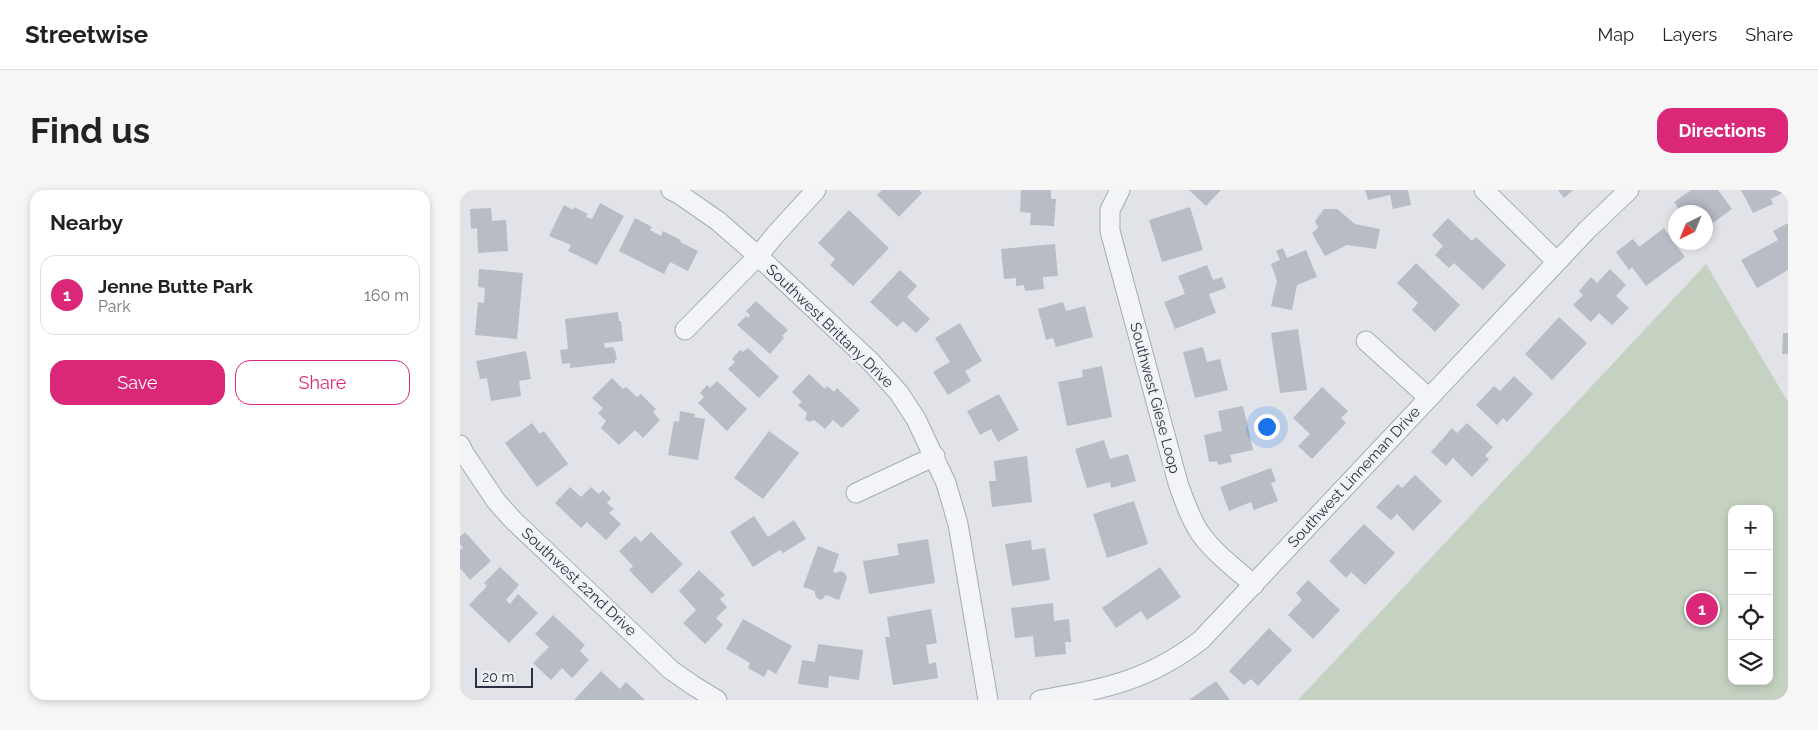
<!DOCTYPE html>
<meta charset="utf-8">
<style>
:root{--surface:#fff;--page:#f6f6f6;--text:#222;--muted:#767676;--line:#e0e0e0;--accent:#db2777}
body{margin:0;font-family:Raleway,sans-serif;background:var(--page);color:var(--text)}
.controls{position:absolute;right:15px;bottom:15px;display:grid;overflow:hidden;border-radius:10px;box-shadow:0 2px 8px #0003}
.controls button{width:45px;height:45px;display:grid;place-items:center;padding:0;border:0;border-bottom:1px solid var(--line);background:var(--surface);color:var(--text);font:25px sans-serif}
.compass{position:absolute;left:1208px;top:15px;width:45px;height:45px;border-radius:50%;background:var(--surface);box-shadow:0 2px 8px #0003;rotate:223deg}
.scale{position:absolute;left:15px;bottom:12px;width:58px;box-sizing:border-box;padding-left:5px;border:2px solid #2a303f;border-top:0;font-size:14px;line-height:18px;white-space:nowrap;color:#2a303f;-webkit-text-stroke:4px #f0f2f6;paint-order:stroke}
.you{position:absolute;left:806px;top:236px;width:18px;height:18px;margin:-12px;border:4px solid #fff;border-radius:50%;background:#1a73e8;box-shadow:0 0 0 8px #1a73e833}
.badge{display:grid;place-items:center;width:32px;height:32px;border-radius:50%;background:var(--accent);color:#fff;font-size:16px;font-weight:700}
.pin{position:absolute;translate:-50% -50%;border:2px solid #fff;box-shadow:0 1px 5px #0006}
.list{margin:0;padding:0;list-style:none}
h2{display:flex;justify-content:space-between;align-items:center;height:65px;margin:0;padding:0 20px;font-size:21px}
h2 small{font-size:16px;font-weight:400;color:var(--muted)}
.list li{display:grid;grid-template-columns:32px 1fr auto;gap:15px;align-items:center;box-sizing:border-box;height:80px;margin:0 10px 10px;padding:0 10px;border:1px solid var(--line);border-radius:15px}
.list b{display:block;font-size:19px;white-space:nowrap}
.list p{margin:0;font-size:16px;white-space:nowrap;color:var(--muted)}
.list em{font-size:16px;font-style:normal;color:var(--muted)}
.actions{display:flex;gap:10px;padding:15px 20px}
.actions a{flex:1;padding:11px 0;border:1px solid var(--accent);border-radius:15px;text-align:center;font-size:18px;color:var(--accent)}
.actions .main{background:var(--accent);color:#fff}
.icon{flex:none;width:28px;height:28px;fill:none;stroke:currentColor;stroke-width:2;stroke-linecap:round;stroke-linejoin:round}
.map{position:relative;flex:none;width:1328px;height:510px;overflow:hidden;border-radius:15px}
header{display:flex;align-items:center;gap:30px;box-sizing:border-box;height:70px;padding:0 25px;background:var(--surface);border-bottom:1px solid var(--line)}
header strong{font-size:24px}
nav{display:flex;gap:28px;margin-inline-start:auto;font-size:18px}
.intro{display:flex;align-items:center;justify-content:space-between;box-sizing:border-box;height:120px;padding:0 30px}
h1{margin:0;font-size:35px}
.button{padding:12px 22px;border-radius:15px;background:var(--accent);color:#fff;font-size:18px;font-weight:700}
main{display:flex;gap:30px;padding:0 30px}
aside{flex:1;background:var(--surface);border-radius:15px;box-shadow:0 2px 8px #0003}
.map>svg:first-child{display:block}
.green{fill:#c5d2c2;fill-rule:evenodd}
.building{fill:#b8bcc5}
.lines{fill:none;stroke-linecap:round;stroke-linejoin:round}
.minor-casing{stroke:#a6aab3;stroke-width:21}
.minor{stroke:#f3f4f7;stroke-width:19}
.labels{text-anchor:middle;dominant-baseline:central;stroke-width:4;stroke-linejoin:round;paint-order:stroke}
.street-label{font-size:15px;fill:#2a303f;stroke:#f0f2f6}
</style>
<header>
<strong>Streetwise</strong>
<nav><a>Map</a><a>Layers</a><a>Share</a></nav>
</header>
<div class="intro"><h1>Find us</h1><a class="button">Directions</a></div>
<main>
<aside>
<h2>Nearby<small></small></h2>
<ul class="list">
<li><span class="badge">1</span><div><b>Jenne Butte Park</b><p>Park</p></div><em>160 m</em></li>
</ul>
<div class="actions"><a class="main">Save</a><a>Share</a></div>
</aside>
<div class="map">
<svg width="1328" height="510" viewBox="0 0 1328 510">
<rect width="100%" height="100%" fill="#e1e3e9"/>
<path class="green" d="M1246,74L1328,212V510H838ZM1272,319H1309V491H1272Z"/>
<path class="building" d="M422,0H459L462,3L439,27L417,5Z
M561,0H591V9H596L594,36L570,35L571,23L560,22Z
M729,0H761L746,16Z
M905,0H948L951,15L933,19L930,5L908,10Z
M1098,0H1113L1104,8Z
M1231,0H1258L1272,19L1246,38V22H1221L1214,12Z
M1281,0H1328L1311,9L1313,14L1293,23Z
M140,13L164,26L137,75L108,61L111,55L89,46L104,15L113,20L114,17L128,24L126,27L132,29Z
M730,17L743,60L702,72L689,30Z
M31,18L32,31L46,30L48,61L18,63L17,38L11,39L10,19Z
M864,19H877L895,34L920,39L916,59L887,55L865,66L852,43L858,38L855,31Z
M389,20L429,58L393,96L370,75L375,69L358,53Z
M175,28L192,37L190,40L201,46L203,41L221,50L220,52L238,61L228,81L210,72L204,84L159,61Z
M988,28L1012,51L1016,47L1046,75L1023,100L994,73L989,78L975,65L983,56L972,45Z
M1328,33V80L1297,98L1281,70L1318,50L1313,41Z
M1204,38L1225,67L1186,96L1172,77L1169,80L1156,62L1173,49L1179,57Z
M595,54L598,86L583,87L584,99L565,101L564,95L556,96V88L544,89L541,59Z
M823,58L827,68L846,60L857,87L837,95L832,120L811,116L817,91L811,74L820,70L816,61Z
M956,73L1000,115L975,142L952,120L958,113L937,93Z
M747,75L753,90L762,87L766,98L749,104L756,123L715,139L704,112L725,104L718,86Z
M19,79L63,83L57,149L15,145L18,112L24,113L25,98L18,97Z
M1150,79L1166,95L1156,106L1169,118L1152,135L1139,123L1131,132L1113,115L1123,105L1119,101L1131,87L1137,93Z
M440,80L457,96L447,107L470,129L456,143L443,131L437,137L410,112Z
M296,111L328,140L322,146L324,148L310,164L277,135L286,126L288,128L290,125L286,121Z
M603,112L606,121L625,116L633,147L596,157L593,148L586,150L578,119Z
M158,122L159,131H161L163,151L144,153L145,158L153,157L154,160H155L157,170H155V173L110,178V173L102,174L100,160L108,159L105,129Z
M1099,127L1127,153L1092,190L1065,164Z
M500,133L522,171L505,181L511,191L488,205L473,182L490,172L475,148Z
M838,139L847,200L820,203L811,143Z
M1323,143H1328V164H1322Z
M743,157L747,172L760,169L768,200L735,208L723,162Z
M288,158L319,187L299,208L268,179L275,172L272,169L280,160L283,162Z
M66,161L71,189L59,191L61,206L31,211L27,188L20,189L16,171Z
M642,176L652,227L607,236L598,192L623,187L622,180Z
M349,184L365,199L367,196L374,202L377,198L400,220L382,238L373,230L365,239L354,230L349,232L345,229L347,223L338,215L342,212L332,202Z
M1054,186L1073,204L1047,232L1043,228L1037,235L1016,215L1034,196L1040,201Z
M152,188L163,199L166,197L177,207L181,204L196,219L193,222L200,230L183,248L175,240L159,255L141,238L146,231L138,223L143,218L132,208Z
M257,191L287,219L267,241L238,213L244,207L240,203L247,195L250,198Z
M862,197L888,221L881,228L886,233L852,269L838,256L850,244L833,228Z
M539,204L559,240L538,252L531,239L520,245L507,221Z
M783,216L793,260L770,265L772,272L758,275L757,271L749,272L744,245L762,241L758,221Z
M220,221L235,224L234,227L245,229L238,270L208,265L214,231L219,232Z
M72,233L80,244L84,241L108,274L77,297L45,253Z
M1007,233L1033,257L1025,266L1029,269L1012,287L993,268L986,276L971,262L992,238L997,243Z
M309,241L339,263L303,309L274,288Z
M644,250L650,269L668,264L676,291L651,298L650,292L627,298L615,259Z
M567,266L572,312L532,317L529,291H536L534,271Z
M811,278L816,291L811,293L818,311L794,320L791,312L769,321L760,297Z
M955,285L982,311L953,341L937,324L931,330L916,317L938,294L942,298Z
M110,297L121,307L131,297L139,304L143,300L151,308L147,313L154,319L149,323L161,334L146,350L127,332L121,338L95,313Z
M674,311L688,354L647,368L633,324Z
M294,326L308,347L334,330L346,349L323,363L320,360L293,377L270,342Z
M904,334L935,363L905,395L891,382L886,388L869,371Z
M5,342L31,371L10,390L1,379L0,381V360L3,358L0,354V347Z
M191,342L223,374L192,404L169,380L173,376L159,361L175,346L181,352Z
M468,349L475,393L409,404L403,371L439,365L437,354Z
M571,350L572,360L585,358L590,390L552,396L545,354Z
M358,356L379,364L373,382L376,383L380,381L385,383L387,388L379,410L366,405L361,410L357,408L355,404V401L343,397Z
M40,377L59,395L46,410L50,414L58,404L78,423L49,453L9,415L27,396L24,393Z
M700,377L721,407L687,430L681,421L656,438L642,418Z
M239,380L265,405L260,409L267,417L256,428L263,435L245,454L223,433L236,420L219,401Z
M848,390L880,420L853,449L828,425L842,410L836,403Z
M593,413L594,431L609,429L611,452H605L606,464L575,467L573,446L555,448L551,418Z
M471,419L477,453L466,455L469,474L476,472L478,488L433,495L425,447H430L427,427Z
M93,425L125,455L120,461L129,470L112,488L102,478L91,490L73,473L89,457L75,444Z
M283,429L332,456L316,484L308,479L304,487L288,478L290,473L266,459Z
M809,438L832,460L798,496L791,489L784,495L769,481Z
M358,454L403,460L399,490L369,486L368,498L338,494L342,470L355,472Z
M141,481L160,499L166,492L185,510H114Z
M756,491L770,510H729Z"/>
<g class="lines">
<defs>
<path id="minor" d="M211,0L219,4L258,31L298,66L411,172L439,203L456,229L486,293L498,334L528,510
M660,0L650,20V41L718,293C724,310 730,328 740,343C754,363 776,379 794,395
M1024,0L1097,72
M225,140L298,66L315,45L356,0
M906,151L969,208
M0,255L4,263L36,311L53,330L211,480L234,496L257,510
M396,303L475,266
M580,510C644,499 688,491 741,450L1127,40L1169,0"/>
</defs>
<use href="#minor" class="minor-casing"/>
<use href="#minor" class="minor"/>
</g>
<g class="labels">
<g class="street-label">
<text transform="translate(370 136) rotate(44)">Southwest Brittany Drive</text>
<text transform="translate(695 208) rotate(75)">Southwest Giese Loop</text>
<text transform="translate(894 287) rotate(-47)">Southwest Linneman Drive</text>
<text transform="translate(119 392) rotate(43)">Southwest 22nd Drive</text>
</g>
</g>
</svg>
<div class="controls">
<button>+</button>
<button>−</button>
<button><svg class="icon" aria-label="locate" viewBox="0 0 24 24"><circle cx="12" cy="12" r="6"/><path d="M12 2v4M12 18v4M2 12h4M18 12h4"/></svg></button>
<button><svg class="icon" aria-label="layers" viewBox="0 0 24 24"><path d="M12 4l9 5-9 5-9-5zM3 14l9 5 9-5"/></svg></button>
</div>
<svg class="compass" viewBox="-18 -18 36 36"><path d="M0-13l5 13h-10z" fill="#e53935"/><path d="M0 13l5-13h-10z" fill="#767676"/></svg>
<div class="scale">20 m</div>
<div class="you"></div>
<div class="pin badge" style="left:1242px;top:419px">1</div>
</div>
</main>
